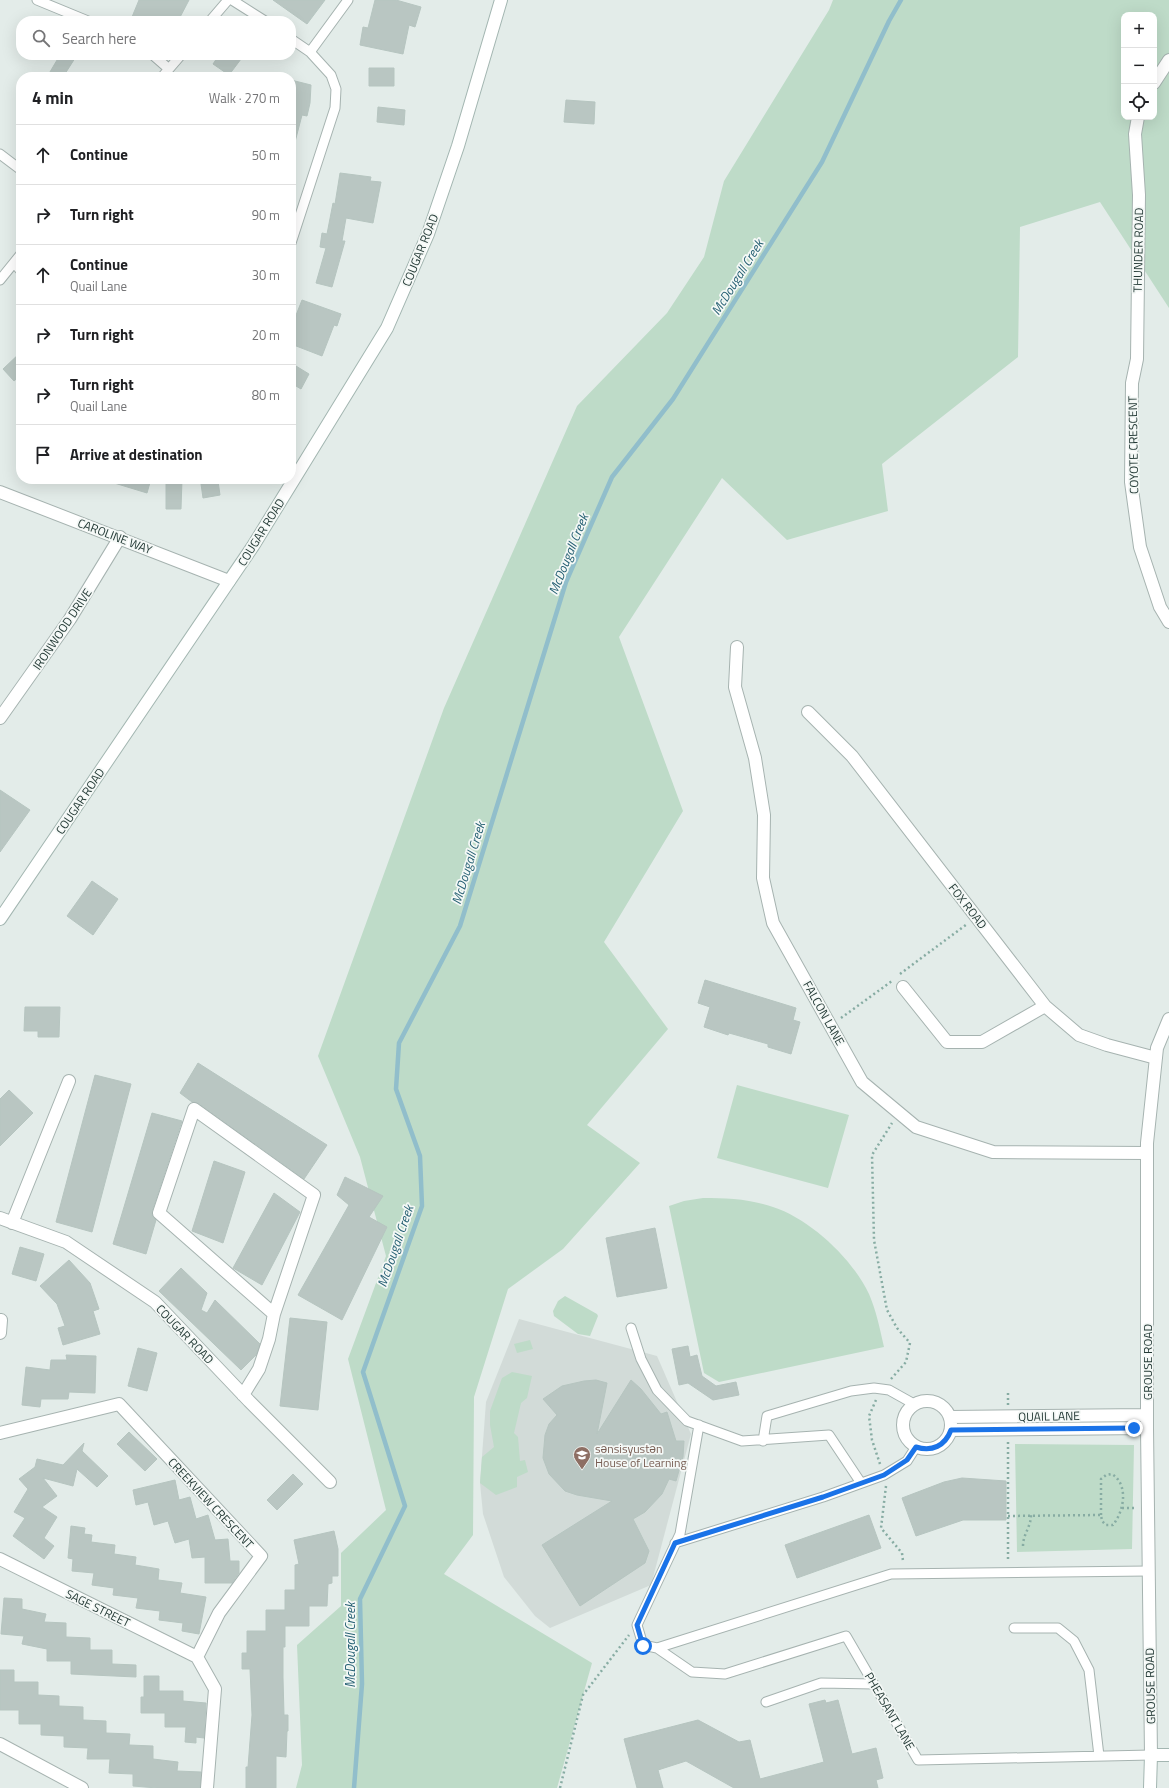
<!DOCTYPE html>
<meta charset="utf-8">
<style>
:root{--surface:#fff;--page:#f2f2f2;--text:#202124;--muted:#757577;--line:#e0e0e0}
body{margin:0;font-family:"Titillium Web",sans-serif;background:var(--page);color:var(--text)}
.controls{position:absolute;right:12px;top:12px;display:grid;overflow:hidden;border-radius:8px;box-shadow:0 4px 16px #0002}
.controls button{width:36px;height:36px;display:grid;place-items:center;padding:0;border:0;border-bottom:1px solid var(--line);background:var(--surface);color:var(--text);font:20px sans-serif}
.stop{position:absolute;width:12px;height:12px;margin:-9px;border:3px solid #1a73e8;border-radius:50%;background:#fff}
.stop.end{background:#1a73e8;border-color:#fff;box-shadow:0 1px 4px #0008}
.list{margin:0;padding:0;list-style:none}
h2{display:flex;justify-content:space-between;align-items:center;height:52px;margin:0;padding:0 16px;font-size:17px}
h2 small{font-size:13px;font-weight:400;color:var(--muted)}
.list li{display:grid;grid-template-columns:26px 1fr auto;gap:12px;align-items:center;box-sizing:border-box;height:60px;padding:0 16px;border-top:1px solid var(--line)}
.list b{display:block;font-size:15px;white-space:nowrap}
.list p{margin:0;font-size:13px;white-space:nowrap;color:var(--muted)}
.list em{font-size:13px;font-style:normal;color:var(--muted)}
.icon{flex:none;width:22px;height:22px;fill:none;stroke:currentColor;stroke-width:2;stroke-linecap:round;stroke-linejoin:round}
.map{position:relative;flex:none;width:1169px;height:1788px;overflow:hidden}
.search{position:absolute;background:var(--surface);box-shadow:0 4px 16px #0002;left:16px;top:16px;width:280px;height:44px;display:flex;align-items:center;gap:10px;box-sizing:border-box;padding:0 14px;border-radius:16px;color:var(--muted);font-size:15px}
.panel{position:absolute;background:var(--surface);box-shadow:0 4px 16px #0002;left:16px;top:72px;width:280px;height:412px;border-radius:16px}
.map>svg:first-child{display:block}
.built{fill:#d2dbd8}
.green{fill:#bedbc8;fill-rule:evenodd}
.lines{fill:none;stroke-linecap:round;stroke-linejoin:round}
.stream{stroke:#91becb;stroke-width:4.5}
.building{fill:#b9c6c2;stroke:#b6c5c0}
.lane-casing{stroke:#a6b3b0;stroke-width:11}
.street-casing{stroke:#a6b3b0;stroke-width:14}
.secondary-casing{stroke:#a3b6b1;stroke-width:14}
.path{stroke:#87aca3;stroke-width:2.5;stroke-dasharray:2 3;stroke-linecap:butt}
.lane{stroke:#fff;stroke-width:9}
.street{stroke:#fff;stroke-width:12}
.secondary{stroke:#fff;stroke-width:12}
.route{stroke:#1a73e8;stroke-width:5}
.labels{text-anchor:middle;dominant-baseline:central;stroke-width:3.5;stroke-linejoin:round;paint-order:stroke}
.street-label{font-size:12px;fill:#253b37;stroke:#f4f8f6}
.education-label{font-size:12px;fill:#785e54;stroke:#f4f8f6;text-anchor:start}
.water-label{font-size:13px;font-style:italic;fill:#245f72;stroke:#f4f8f6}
</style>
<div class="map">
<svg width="1169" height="1788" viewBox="0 0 1169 1788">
<rect width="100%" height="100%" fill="#e3ece9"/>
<path class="built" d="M519,1319L657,1356L691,1434L651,1585L550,1628L535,1616L504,1577L483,1514L480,1483L486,1402Z"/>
<path class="green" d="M833,0H1169V308L1100,202L1020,227L1018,357L882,464L888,511L787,540L722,478L619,637L683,811L604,942L668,1029L587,1125L640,1163L563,1249L508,1289L474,1397L473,1535L444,1574L592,1663L557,1788H296L302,1765L297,1645L341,1606V1553L386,1510L348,1359L386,1256L360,1157L318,1056L444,708L577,406L667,313L704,257L724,181L829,10ZM1124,15H1154V117H1124Z
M737,1085L849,1115L828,1188L717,1158Z
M703,1198C727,1198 750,1199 773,1207C810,1219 852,1258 869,1294C876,1310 880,1329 884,1347L719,1382L704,1373L669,1206L684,1201Z
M565,1296L597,1314L598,1316L590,1336L578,1334L554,1316L553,1311L558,1301Z
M530,1340L533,1349L517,1353L514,1344Z
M512,1372L532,1376L527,1398L521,1403L514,1433L518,1437L520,1461L525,1460L528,1472L517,1477V1487L496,1495L480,1483L482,1457L494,1447L490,1425V1411L502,1378Z
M1015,1444L1134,1445L1132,1549L1017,1552Z"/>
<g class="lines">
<path class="stream" d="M354,1788L362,1684L360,1599L405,1506L363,1372L422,1206L420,1156L396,1089L399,1043L460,926L566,582L612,477L673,399L822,162L889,21L901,0"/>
</g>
<path class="building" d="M139,0H189L178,21H142L132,17Z
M273,0H325L307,24Z
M375,0H396L421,7L415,27L409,25L403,54L360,45L363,27L368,28Z
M60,55H77L63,77H47Z
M219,55H244L229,75L213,64Z
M369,68H394V86H369Z
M291,80L311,85L310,103L307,116L302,115L295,142H291Z
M566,100L595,102L594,124L564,122Z
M378,107L405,110L404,125L377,122Z
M340,173L371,177L370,181L381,182L373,223L346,218L342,241H345L332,287L316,283L326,248L320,247L322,233L327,234L333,203L335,204Z
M302,300L341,314L337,326L334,325L322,356L291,344V328Z
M21,352V375L14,381L3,369Z
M291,363L309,374L301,389L291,383Z
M111,479H151L147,493L111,482Z
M166,479H182L181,509H166Z
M218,481L220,495L203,498L201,484Z
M0,790L30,810L0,852Z
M92,881L118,899L93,935L67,916Z
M705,980L796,1008L793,1020L800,1022L791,1054L768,1047V1044L729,1033L728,1035L704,1027L710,1007L698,1003Z
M25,1007H60L59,1037H38V1031H24Z
M198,1063L327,1145L304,1179L198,1103L192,1102L180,1093Z
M95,1075L131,1084L92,1232L56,1222Z
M9,1090L33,1113L0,1146V1099Z
M152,1113L182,1121L152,1211V1215L156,1220L146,1254L113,1244Z
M214,1161L245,1172L223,1243L192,1231Z
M345,1177L383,1196L369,1217L387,1227L342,1320L298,1295L349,1205L337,1195Z
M274,1193L300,1212L262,1285L233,1268Z
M655,1228L667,1288L617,1297L606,1238Z
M20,1247L44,1254L36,1281L12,1274Z
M69,1260L90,1283L99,1309L93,1311L100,1334L63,1345L58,1328L65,1326L57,1304L40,1286Z
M181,1268L207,1293L201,1310L207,1313L215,1300L260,1344L256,1355L241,1370L159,1291Z
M290,1318L327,1322L318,1410L280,1406Z
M688,1346L690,1357L697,1355L702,1376L716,1386L736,1382L739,1395L713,1400L688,1383L679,1385L672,1349Z
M138,1348L157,1353L147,1391L128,1386Z
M66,1355L96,1356L95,1393L69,1392L68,1399H41L40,1407L22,1405L26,1367L50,1370L51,1360H67Z
M596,1380L607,1383L597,1434L631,1380L641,1389L661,1414L667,1412L676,1441H684L683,1457L676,1481L669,1479L662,1494L645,1512L633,1519L649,1551L645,1563L580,1606L542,1545L612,1501L577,1495L565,1491L549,1474L543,1458L545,1435L549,1424L557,1415L543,1399L562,1386L584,1381Z
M129,1432L157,1459L145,1471L117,1444Z
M84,1443L82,1451L108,1476L97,1487L77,1469L73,1486L43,1478L57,1496L42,1507L57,1517L44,1538L54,1546L44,1559L13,1536L25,1518L14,1512L28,1489L19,1479L35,1467L37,1459L63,1465Z
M293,1474L303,1484L277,1510L267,1500Z
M962,1478L1006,1481V1520H963L916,1536L902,1498L944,1482Z
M175,1480L179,1500L190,1497L196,1519L208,1515L215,1540L228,1539L230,1561H239V1573L232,1583H205V1557L192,1558L189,1539L175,1543L168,1521L154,1525L148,1502L136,1505L133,1490Z
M869,1515L881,1548L797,1578L785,1545Z
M71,1526L85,1528L84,1534L92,1535L91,1542L115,1545L114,1554L136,1557L135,1565L159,1569L158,1580L182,1583L180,1593L206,1597L199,1634L182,1631L183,1623L159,1620L160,1611L136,1608L138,1598L113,1595L114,1588L92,1585L94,1573L72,1571L73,1559L68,1558Z
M334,1531L338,1549V1576H332V1583L328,1584L327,1606H309V1626H285V1647H283V1678L284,1715H288V1731H287L286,1757L276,1756V1788H246V1767H248L252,1715L250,1669H242V1653H247V1631H266V1610H285V1590H295V1565L299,1564L294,1540Z
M4,1598L22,1599V1609L46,1614L44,1622L66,1623V1637L90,1638V1650H112V1664L136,1665V1677L71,1674V1661H47V1649L22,1644L24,1636L1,1634Z
M0,1670H14V1682H38V1695L59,1696V1706L83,1707V1720L106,1721V1733L130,1734L129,1745L153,1746V1759L178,1762L177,1771L201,1772L200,1788H157L133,1786V1774L109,1773L110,1759H87L88,1748L64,1747V1736L41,1735V1724H19V1710H0Z
M144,1676H159V1691H183V1701L206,1703L204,1738L196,1737V1743L185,1742L186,1727H165V1713H141V1697H144Z
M825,1700L826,1703L838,1700L852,1754L876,1748L883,1778L876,1780L878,1788H734L686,1761L658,1770L663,1788H637L624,1739L698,1720L739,1742L750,1740L760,1779L824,1762L809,1704Z"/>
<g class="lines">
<defs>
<path id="lane" d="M37,0L88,21
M232,0L265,21
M210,21L228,0
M291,39L310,52
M153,55L169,69
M162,77L181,55
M0,154L21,170
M291,243L335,108L336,89L331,75L310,52L348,0
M14,263L21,271
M0,280L21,254
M631,1328L641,1359L657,1390L687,1421L742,1441L829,1435L861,1483
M699,1425L680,1534L637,1625L643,1645L657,1648L891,1574L1148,1571
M763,1441L767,1416L851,1391L874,1388L889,1390L914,1404
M675,1543L823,1497L884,1475L907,1461L916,1447
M1014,1628H1058L1074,1641L1089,1670L1099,1756
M657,1648L692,1672L725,1674L846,1636L918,1760L1151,1755
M766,1702L821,1683L874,1684"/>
<path id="street" d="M1154,83L1169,60
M1138,117L1135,134L1139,195L1137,359L1132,383L1131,482L1140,547L1160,607L1169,622
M0,492L229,581
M737,647L735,687L755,758L764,815L763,878L773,923L862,1082L916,1127L993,1152L1147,1153
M808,712L852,756L1045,1006L1079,1035L1107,1045L1156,1058
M0,718L70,619L120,537
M903,987L947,1042H982L1045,1006
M0,1218L66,1242L155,1302L249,1401L330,1482
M12,1223L69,1081
M0,1333L1,1320
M243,1395L259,1369L269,1339L274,1314L314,1195L194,1109L159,1213L274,1314
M903 1425a24 24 0 1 1 48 0a24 24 0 1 1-48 0Z
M950,1417L1147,1415
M951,1430L1147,1428
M0,1433L119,1404L261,1556L219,1613L197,1657L215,1689L207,1788
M0,1559L197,1657
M0,1744L82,1788
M1151,1755L1147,1428V1143L1157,1048L1169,1019"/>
<path id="secondary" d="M0,919L253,546L387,328L428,234L458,146L501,0
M1150,1788L1151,1755H1169"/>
</defs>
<use href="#lane" class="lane-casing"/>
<use href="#street" class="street-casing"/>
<use href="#secondary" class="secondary-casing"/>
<path class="path" d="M900,974L967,924
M841,1018L892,981
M891,1379L906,1362L910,1343L897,1328L887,1310L874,1240L872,1155L892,1123
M1008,1393V1405
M876,1400L869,1416L872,1440L880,1464
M1008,1442V1561
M886,1486L881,1528L902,1553L903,1561
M1122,1508H1135
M1008,1516L1101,1515L1102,1521L1106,1525H1113C1124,1511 1129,1485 1112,1474L1106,1475L1101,1479V1515
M1023,1546C1023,1534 1031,1527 1031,1515
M560,1788L583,1695L629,1635"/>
<use href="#lane" class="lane"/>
<use href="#street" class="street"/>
<use href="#secondary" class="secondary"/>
</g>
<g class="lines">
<path class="route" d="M643,1646L637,1625L675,1543L823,1497L884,1475L907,1460L916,1447C932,1452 945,1446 951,1430L1134,1428"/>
</g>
<defs>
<symbol id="school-pin" viewBox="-11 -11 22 30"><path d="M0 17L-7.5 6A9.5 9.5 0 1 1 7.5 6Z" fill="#8d6e63" stroke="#f4f8f6"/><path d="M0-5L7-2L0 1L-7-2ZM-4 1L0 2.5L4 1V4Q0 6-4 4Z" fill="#fff"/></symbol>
</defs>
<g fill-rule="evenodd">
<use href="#school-pin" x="572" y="1445" width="20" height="27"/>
</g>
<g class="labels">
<g class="street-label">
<text transform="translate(420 250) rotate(-68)">COUGAR ROAD</text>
<text transform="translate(1138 250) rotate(-89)">THUNDER ROAD</text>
<text transform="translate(1133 445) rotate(-91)">COYOTE CRESCENT</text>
<text transform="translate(261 532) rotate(-58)">COUGAR ROAD</text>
<text transform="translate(115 536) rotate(21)">CAROLINE WAY</text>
<text transform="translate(62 629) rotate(-56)">IRONWOOD DRIVE</text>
<text transform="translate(80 801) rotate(-56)">COUGAR ROAD</text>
<text transform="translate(968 906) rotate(52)">FOX ROAD</text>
<text transform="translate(824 1013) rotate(61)">FALCON LANE</text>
<text transform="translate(185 1334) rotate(46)">COUGAR ROAD</text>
<text transform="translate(1147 1362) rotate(-90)">GROUSE ROAD</text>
<text transform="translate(1049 1416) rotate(-1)">QUAIL LANE</text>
<text transform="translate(211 1503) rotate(47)">CREEKVIEW CRESCENT</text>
<text transform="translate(98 1608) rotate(26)">SAGE STREET</text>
<text transform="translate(1150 1686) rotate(-91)">GROUSE ROAD</text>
<text transform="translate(890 1711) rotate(60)">PHEASANT LANE</text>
</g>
<g class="education-label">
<text x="595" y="1448">sənsisyustən<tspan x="595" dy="14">House of Learning</tspan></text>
</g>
<g class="water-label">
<text transform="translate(737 277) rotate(-58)">McDougall Creek</text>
<text transform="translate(568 554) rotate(-68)">McDougall Creek</text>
<text transform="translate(468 863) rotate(-73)">McDougall Creek</text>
<text transform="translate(395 1246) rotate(-71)">McDougall Creek</text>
<text transform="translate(350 1645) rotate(-90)">McDougall Creek</text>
</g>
</g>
</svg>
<div class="controls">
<button>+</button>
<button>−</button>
<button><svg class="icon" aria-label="locate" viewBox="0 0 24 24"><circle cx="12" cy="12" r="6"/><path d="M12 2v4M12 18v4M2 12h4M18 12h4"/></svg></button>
</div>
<div class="stop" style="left:643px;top:1646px"></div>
<div class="stop end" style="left:1134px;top:1428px"></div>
<div class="search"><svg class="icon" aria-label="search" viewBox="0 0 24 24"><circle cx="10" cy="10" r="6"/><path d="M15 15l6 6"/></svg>Search here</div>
<section class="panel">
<h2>4 min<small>Walk · 270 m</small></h2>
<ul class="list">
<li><svg class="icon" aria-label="ahead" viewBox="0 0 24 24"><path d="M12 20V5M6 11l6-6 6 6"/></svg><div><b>Continue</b></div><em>50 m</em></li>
<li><svg class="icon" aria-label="right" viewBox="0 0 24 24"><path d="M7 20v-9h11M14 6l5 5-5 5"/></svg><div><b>Turn right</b></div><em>90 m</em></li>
<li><svg class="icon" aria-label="ahead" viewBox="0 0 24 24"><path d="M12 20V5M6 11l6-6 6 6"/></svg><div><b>Continue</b><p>Quail Lane</p></div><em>30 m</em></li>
<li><svg class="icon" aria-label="right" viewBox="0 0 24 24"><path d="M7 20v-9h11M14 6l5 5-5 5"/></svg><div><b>Turn right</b></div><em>20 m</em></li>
<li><svg class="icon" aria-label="right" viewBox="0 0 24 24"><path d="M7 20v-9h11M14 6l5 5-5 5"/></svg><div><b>Turn right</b><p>Quail Lane</p></div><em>80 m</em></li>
<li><svg class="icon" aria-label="arrive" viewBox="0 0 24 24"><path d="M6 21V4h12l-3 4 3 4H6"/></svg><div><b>Arrive at destination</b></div></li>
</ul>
</section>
</div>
